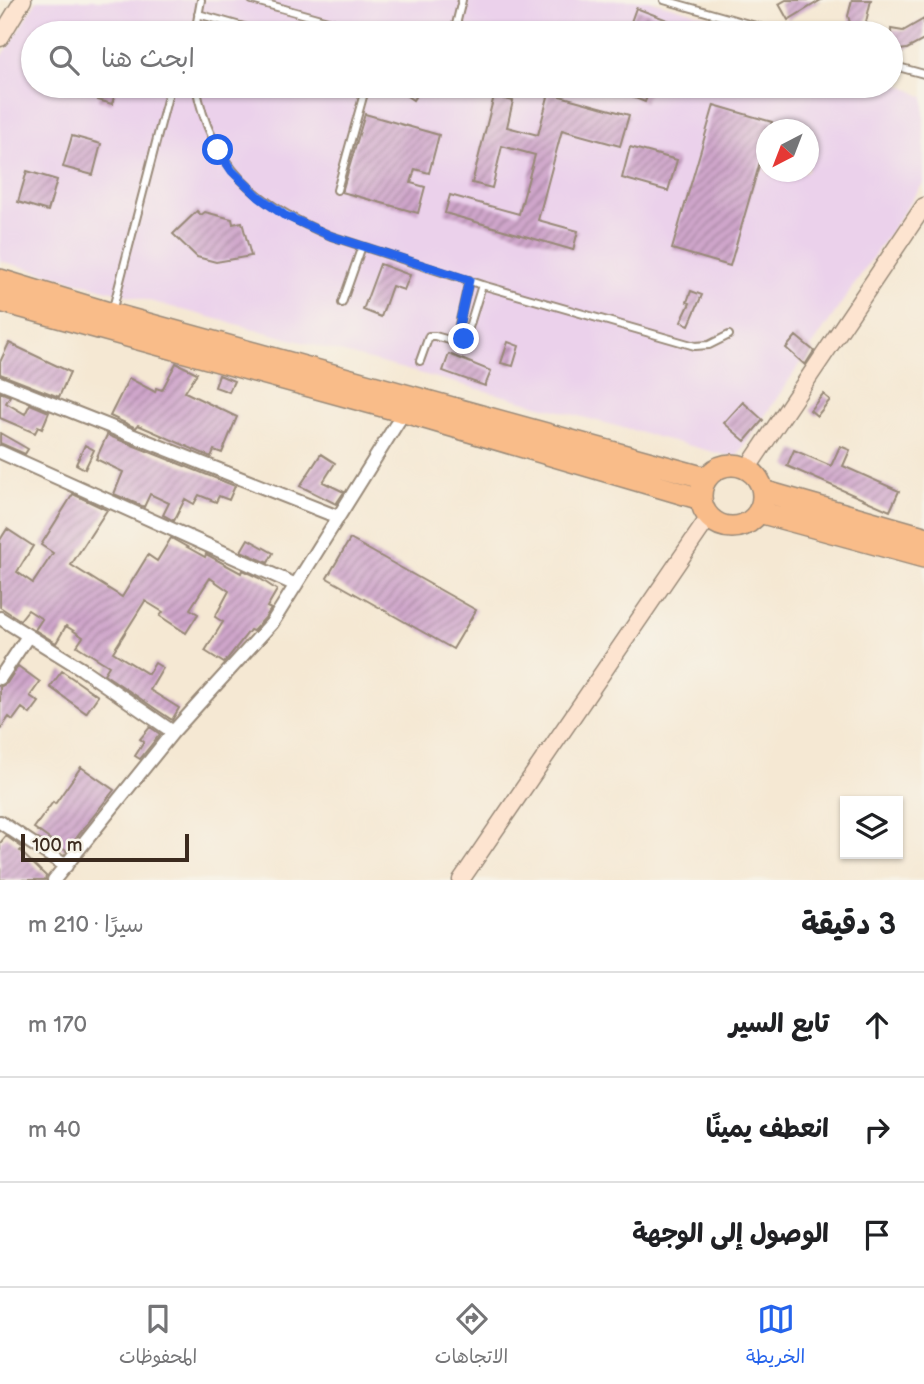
<!DOCTYPE html>
<html lang="ar">
<meta charset="utf-8">
<style>
:root{--surface:#fff;--page:#f6f6f6;--text:#202124;--muted:#757577;--line:#e0e0e0;--accent:#2563eb}
body{margin:0;font-family:"Balsamiq Sans","Playpen Sans Arabic",sans-serif;background:var(--page);color:var(--text);direction:rtl}
.controls{position:absolute;right:21px;bottom:21px;display:grid;overflow:hidden;border-radius:0px;box-shadow:0 2px 5px #0004}
.controls button{width:63px;height:63px;display:grid;place-items:center;padding:0;border:0;border-bottom:2px solid var(--line);background:var(--surface);color:var(--text);font:35px sans-serif}
.compass{position:absolute;left:756px;top:119px;width:63px;height:63px;border-radius:50%;background:var(--surface);box-shadow:0 2px 5px #0004;rotate:222deg}
.scale{position:absolute;left:21px;bottom:18px;width:168px;box-sizing:border-box;padding-left:7px;border:4px solid #3b2a1e;border-top:0;font-size:19px;line-height:24px;white-space:nowrap;color:#3b2a1e;-webkit-text-stroke:5px #f7f3e8;paint-order:stroke}
.stop{position:absolute;width:21px;height:21px;margin:-16px;border:5px solid #2563eb;border-radius:50%;background:#fff}
.stop.end{background:#2563eb;border-color:#fff;box-shadow:0 2px 7px #0008}
.list{margin:0;padding:0;list-style:none}
h2{display:flex;justify-content:space-between;align-items:center;height:91px;margin:0;padding:0 28px;font-size:30px}
h2 small{font-size:23px;font-weight:400;color:var(--muted)}
.list li{display:grid;grid-template-columns:46px 1fr auto;gap:21px;align-items:center;box-sizing:border-box;height:105px;padding:0 28px;border-top:2px solid var(--line)}
.list b{display:block;font-size:26px;white-space:nowrap}
.list em{font-size:23px;font-style:normal;color:var(--muted)}
.icon{flex:none;width:38px;height:38px;fill:none;stroke:currentColor;stroke-width:2;stroke-linecap:round;stroke-linejoin:round}
.map{position:relative;flex:none;width:924px;height:880px;overflow:hidden;direction:ltr}
.search{position:absolute;background:var(--surface);box-shadow:0 2px 5px #0004;left:21px;right:21px;top:21px;height:77px;display:flex;align-items:center;gap:18px;box-sizing:border-box;padding:0 24px;border-radius:38px;color:var(--muted);font-size:26px}
.sheet{height:406px;background:var(--surface)}
nav{display:flex;justify-content:space-around;align-items:center;box-sizing:border-box;height:98px;border-top:2px solid var(--line);background:var(--surface);font-size:19px;color:var(--muted)}
nav a{display:grid;justify-items:center;gap:4px}
nav .on{color:var(--accent)}
.map>svg:first-child{display:block}
.built{fill:#ebd1eb;fill-rule:evenodd}
.building{fill:url(#building-hatch)}
.lines{fill:none;stroke-linecap:round;stroke-linejoin:round}
.lane-casing{stroke:#988978;stroke-width:10}
.street-casing{stroke:#988978;stroke-width:16}
.secondary-casing{stroke:#988978;stroke-width:19}
.highway-casing{stroke:#988978;stroke-width:24}
.lane{stroke:#fff;stroke-width:6}
.street{stroke:#fff;stroke-width:12}
.secondary{stroke:#fde4d0;stroke-width:16}
.highway{stroke:#f9bc89;stroke-width:21}
.route{stroke:#2563eb;stroke-width:9}
</style>
<div class="map">
<svg width="924" height="880" viewBox="0 0 924 880">
<defs>
<pattern id="building-hatch" width="6" height="6" patternUnits="userSpaceOnUse" patternTransform="scale(1.75)"><rect width="6" height="6" fill="#cfa6cb"/><path d="M-1 1l2-2M0 6l6-6M5 7l2-2" fill="none" stroke="#a987a4"/></pattern>
</defs>
<rect width="100%" height="100%" fill="#f7f3e8"/>
<filter id="ink" filterUnits="userSpaceOnUse"><feTurbulence type="fractalNoise" baseFrequency=".0143" numOctaves="2"/><feDisplacementMap in="SourceGraphic" scale="14" xChannelSelector="R" yChannelSelector="G"/><feConvolveMatrix kernelMatrix="1 2 1 2 8 2 1 2 1" color-interpolation-filters="sRGB"/></filter>
<filter id="wash" filterUnits="userSpaceOnUse"><feTurbulence type="fractalNoise" baseFrequency=".00686" numOctaves="4" result="noise"/><feDisplacementMap in="SourceGraphic" scale="28" xChannelSelector="R" yChannelSelector="G"/><feGaussianBlur stdDeviation="1.57" result="paint"/><feColorMatrix in="noise" values="0 0 0 0 0 0 0 0 0 0 0 0 0 0 0 0 0 1.4 0 .05"/><feComposite in="paint" operator="in"/></filter>
<g filter="url(#wash)">
<rect width="100%" height="100%" fill="#f5e8d3"/>
<path class="built" d="M37,0H648L771,33H33V86H891V80L924,97V182L736,458L0,261V60ZM766,130H808V172H766Z"/>
<g id="blocks">
<path class="building" d="M786,0H821L788,20L779,4Z
M852,0H871L866,22L872,33H853L848,16Z
M636,8L670,21L669,23L695,31V33H627Z
M924,19V40L907,49L899,50L891,48V29L903,31Z
M103,86H117L112,104L98,100Z
M392,86H411L419,91L413,100Z
M605,86H651L645,102Z
M549,93L629,115L620,146L562,130L538,220L578,231L573,250L445,213L450,195L519,214L535,155L502,146L492,188L472,183L494,96L513,101L507,127L538,135Z
M714,105L772,122L770,130H766V141L730,266L672,249Z
M365,114L439,135L429,173L415,169L411,183L425,187L418,213L342,192Z
M72,136L101,144L93,175L63,167Z
M630,147L677,160L668,191L622,178Z
M27,171L57,180L48,211L18,202Z
M197,211L201,215L205,212L232,219L233,224L242,222L251,256L216,262L197,257L173,234Z
M380,264L410,275L404,290L392,286L381,317L363,310Z
M691,291L702,295L689,325L681,322L690,303L687,302Z
M796,336L814,351L805,365L786,348Z
M508,342L519,346L513,366L501,363Z
M9,343L70,372L59,397L0,374V362Z
M449,354L491,371L485,386L443,371Z
M176,363L197,373L185,392L237,417L222,453L214,450L211,457L138,425L136,428L110,416L129,378L155,392L156,388L162,390Z
M219,375L234,381L229,392L215,387Z
M0,392L10,396L6,403L25,414L30,404L49,412L42,429L38,427L35,433L0,418Z
M823,394L830,400L817,416L810,410Z
M743,402L763,420L745,441L724,423Z
M0,433L28,449L25,454L0,443Z
M107,435L235,486L229,500L219,496L216,502L199,495L194,504L185,499L174,521L163,515L169,503L150,494L144,507L114,494L123,472L96,459Z
M85,445L94,450L85,469L76,464Z
M840,446L850,450L843,466L899,491L890,511L787,466L794,450L831,466Z
M321,454L335,463L323,482L344,492L336,504L300,486Z
M73,494L107,510L71,565L122,597L148,555L157,561L171,538L205,557L206,554L241,573L242,570L259,578L277,590L267,607L271,609L265,618L253,631L250,630L224,663L205,651L223,622L215,617L229,591L210,578L190,609L198,614L186,633L160,616L163,612L145,601L113,652L148,674L155,663L163,668L150,690L179,708L172,720L104,674L109,666L77,646L83,637L66,626L56,643L35,630L42,619L28,610L20,620L0,607V540L7,529L33,546L17,572L33,583L53,553L41,545Z
M248,539L273,553L268,563L241,551Z
M350,539L476,610L453,649L327,578Z
M18,666L40,682L30,696L39,702L30,714L22,708L13,720L9,717L0,730V687L7,683Z
M62,671L98,696L86,713L50,687Z
M150,727L160,734L140,759L135,756L144,742L140,739Z
M81,767L114,790L66,851L34,828L53,802L55,804Z
M6,836L23,848L20,851L46,876L45,880H0V843Z"/>
</g>
</g>
<g filter="url(#ink)">
<use href="#blocks" fill-opacity="0" stroke="#988978" stroke-width="2"/>
<g class="lines">
<defs>
<path id="lane" d="M252,0L371,33
M664,0L780,33
M198,14L265,33
M195,33L201,0
M454,33L462,0
M891,65L924,74
M196,86C211,167 258,206 331,236L482,285L695,346L709,345L729,335
M337,190L366,86
M342,303L362,246
M112,312L168,96L167,86
M460,343L458,329L469,280
M460,343L467,334L482,285
M420,361L429,336H435L460,343"/>
<path id="street" d="M0,383L338,517
M0,452L296,585
M0,618L82,669L173,732
M0,678L28,636
M0,822L66,866
M54,880L173,732L272,623L404,412"/>
<path id="secondary" d="M0,38L23,0
M747,469L924,206
M461,880L709,517"/>
<path id="highway" d="M0,280L112,314L706,478
M0,301L404,412L701,499
M701 496a31 31 0 1 1 62 0a31 31 0 1 1-62 0Z
M763,491L924,537
M759,512L924,557"/>
</defs>
<use href="#lane" class="lane-casing"/>
<use href="#street" class="street-casing"/>
<use href="#secondary" class="secondary-casing"/>
<use href="#highway" class="highway-casing"/>
<use href="#lane" class="lane"/>
<use href="#street" class="street"/>
<use href="#secondary" class="secondary"/>
<use href="#highway" class="highway"/>
</g>
</g>
<g class="lines" filter="url(#ink)">
<path class="route" d="M218,150L232,171L259,197L284,215L331,236L469,280L458,330L460,343L464,339"/>
</g>
</svg>
<div class="controls">
<button><svg class="icon" aria-label="layers" viewBox="0 0 24 24"><path d="M12 4l9 5-9 5-9-5zM3 14l9 5 9-5"/></svg></button>
</div>
<svg class="compass" viewBox="-18 -18 36 36"><path d="M0-13l5 13h-10z" fill="#e53935"/><path d="M0 13l5-13h-10z" fill="#757577"/></svg>
<div class="scale">100 m</div>
<div class="stop" style="left:218px;top:150px"></div>
<div class="stop end" style="left:464px;top:339px"></div>
<div class="search"><svg class="icon" aria-label="search" viewBox="0 0 24 24"><circle cx="10" cy="10" r="6"/><path d="M15 15l6 6"/></svg>ابحث هنا</div>
</div>
<section class="sheet">
<h2>3 دقيقة<small>سيرًا · 210 m</small></h2>
<ul class="list">
<li><svg class="icon" aria-label="ahead" viewBox="0 0 24 24"><path d="M12 20V5M6 11l6-6 6 6"/></svg><div><b>تابع السير</b></div><em>170 m</em></li>
<li><svg class="icon" aria-label="right" viewBox="0 0 24 24"><path d="M7 20v-9h11M14 6l5 5-5 5"/></svg><div><b>انعطف يمينًا</b></div><em>40 m</em></li>
<li><svg class="icon" aria-label="arrive" viewBox="0 0 24 24"><path d="M6 21V4h12l-3 4 3 4H6"/></svg><div><b>الوصول إلى الوجهة</b></div></li>
</ul>
</section>
<nav>
<a class="on"><svg class="icon" aria-label="map" viewBox="0 0 24 24"><path d="M3 6l6-2 6 2 6-2v14l-6 2-6-2-6 2zM9 4v14M15 6v14"/></svg>الخريطة</a>
<a><svg class="icon" aria-label="directions" viewBox="0 0 24 24"><path d="M12 3l9 9-9 9-9-9zM9 14v-3h6M13 9l2 2-2 2"/></svg>الاتجاهات</a>
<a><svg class="icon" aria-label="saved" viewBox="0 0 24 24"><path d="M7 4h10v16l-5-4-5 4z"/></svg>المحفوظات</a>
</nav>
